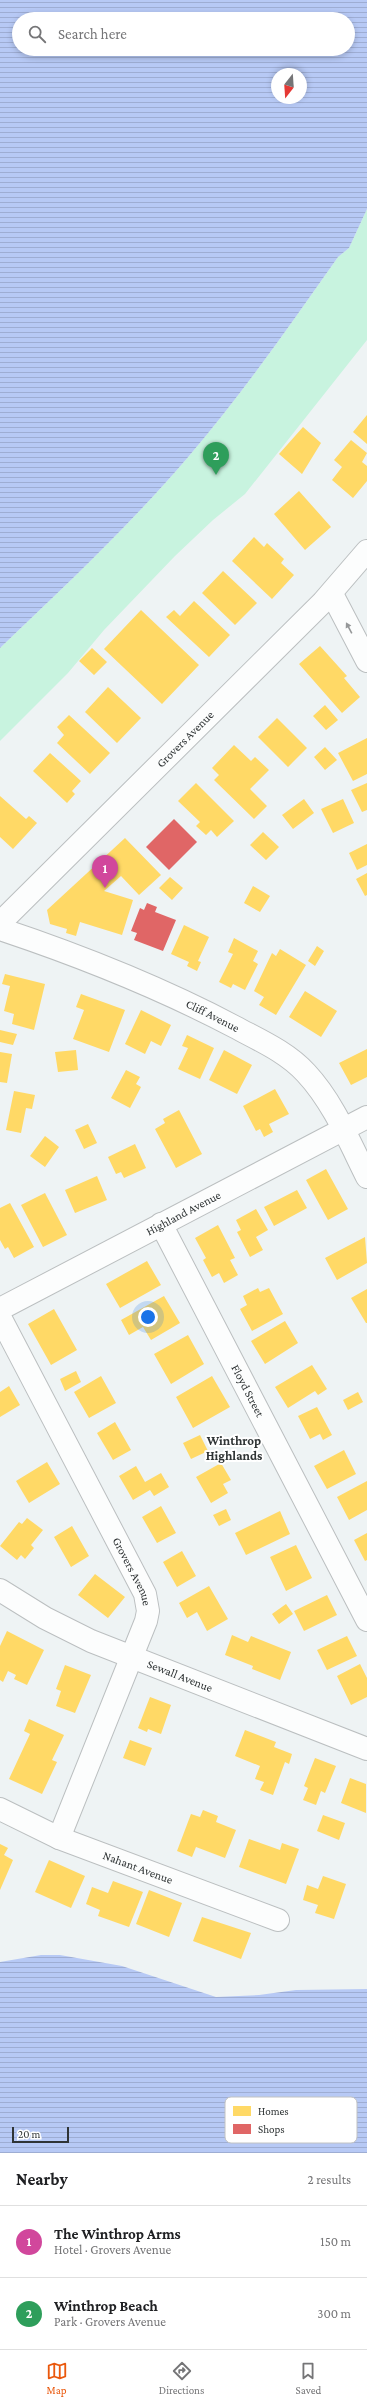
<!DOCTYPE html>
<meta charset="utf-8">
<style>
:root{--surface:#fff;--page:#f6f6f6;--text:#202124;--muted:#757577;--line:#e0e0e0;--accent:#ea580c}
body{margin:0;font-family:"Crimson Pro",serif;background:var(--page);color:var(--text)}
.compass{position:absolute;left:271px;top:68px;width:36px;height:36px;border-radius:50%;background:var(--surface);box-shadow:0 2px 6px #0003;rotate:197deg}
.scale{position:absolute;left:12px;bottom:10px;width:57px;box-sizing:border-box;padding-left:4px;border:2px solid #2f3435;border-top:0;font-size:11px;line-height:14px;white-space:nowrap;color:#2f3435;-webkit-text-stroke:3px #fff;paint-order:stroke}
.you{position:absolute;left:148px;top:1317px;width:14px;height:14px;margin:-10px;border:3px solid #fff;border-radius:50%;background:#1a73e8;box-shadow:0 0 0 6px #1a73e833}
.badge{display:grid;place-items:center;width:26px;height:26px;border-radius:50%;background:var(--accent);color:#fff;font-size:13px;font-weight:700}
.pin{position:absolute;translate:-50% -33px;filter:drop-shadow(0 1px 2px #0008)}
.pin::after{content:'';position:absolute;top:21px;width:14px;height:12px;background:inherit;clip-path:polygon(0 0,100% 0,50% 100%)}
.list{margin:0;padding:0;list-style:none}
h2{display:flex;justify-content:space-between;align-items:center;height:52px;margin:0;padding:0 16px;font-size:17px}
h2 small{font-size:13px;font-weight:400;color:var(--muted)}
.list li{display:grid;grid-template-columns:26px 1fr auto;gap:12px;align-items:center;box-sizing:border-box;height:72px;padding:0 16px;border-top:1px solid var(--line)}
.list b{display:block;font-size:15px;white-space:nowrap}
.list p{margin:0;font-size:13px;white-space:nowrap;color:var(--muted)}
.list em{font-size:13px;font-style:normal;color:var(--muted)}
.icon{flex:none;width:22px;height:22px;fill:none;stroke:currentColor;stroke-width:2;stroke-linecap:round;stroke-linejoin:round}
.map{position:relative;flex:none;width:367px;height:2153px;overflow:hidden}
.search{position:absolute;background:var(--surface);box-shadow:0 2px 6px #0003;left:12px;right:12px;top:12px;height:44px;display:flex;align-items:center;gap:10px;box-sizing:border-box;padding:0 14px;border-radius:22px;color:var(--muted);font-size:15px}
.sheet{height:196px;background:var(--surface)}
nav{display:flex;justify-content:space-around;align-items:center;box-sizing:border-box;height:56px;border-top:1px solid var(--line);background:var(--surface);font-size:11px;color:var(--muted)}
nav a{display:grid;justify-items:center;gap:2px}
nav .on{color:var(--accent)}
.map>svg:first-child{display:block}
.park{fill:#c8f3df}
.water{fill:url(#water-rules);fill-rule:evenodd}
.homes{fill:#ffd966}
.shops{fill:#e06666}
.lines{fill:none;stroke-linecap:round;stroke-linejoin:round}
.minor-casing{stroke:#bbbfc0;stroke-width:24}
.minor{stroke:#fcfdfd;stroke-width:22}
.oneway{fill:#969899}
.labels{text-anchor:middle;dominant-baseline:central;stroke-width:4;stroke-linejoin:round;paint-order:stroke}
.street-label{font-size:12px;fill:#2f3435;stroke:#fff}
.neighbourhood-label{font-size:13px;font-weight:bold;fill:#2f3435;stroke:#fff}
.key{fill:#fff;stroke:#c1c2c2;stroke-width:1}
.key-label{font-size:11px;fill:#2f3435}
</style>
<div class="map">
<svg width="367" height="2153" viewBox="0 0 367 2153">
<defs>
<pattern id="water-rules" width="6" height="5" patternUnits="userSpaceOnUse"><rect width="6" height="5" fill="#b7c9f5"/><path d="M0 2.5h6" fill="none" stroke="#9eadd3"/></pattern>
</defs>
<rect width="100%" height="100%" fill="#eef3f4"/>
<path class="park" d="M367,209V340L245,494L213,520L175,556L104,630L68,673L0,741V648C65,586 131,524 189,456C243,393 290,325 338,257L349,248Z"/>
<path class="water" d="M0,0H367V209L349,248L338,257C290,325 243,393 189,456C131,524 65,586 0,648ZM19,19H348V49H19ZM277,74H301V98H277Z
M41,1955H60L122,1966L216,1997L259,1995L296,1990L367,1989V2153H0V1962Z"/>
<path class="homes" d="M367,415V444L353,432Z
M303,427L321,443L302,474L279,454Z
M351,440L367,453L362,462L367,466V481L353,498L332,480L342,467L334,460Z
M299,491L331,527L305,550L274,514Z
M254,537L264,547L267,543L284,559L281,563L294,575L272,599L232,561Z
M223,571L257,603L235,625L202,593Z
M194,601L230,635L209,657L166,617L174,610L180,616Z
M141,610L199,665L162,704L104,649Z
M320,646L347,676L344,678L360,697L342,713L299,664Z
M92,648L107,662L94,675L79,661Z
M108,687L141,718L117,743L85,712Z
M325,705L338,720L326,730L313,716Z
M69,715L110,753L90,774L57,743L64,735L57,727Z
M277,718L307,748L288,767L258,737Z
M367,738V774L353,781L338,753Z
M234,745L251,761L255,757L269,770L250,789L267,806L254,819L214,780L219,775L212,768Z
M325,747L337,760L325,770L314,757Z
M50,753L81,781L72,791L75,794L67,803L33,771Z
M196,783L234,821L217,837L211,830L206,835L196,826L200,822L178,801Z
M367,783V810L362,812L351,790Z
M0,796L26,819L29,816L37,823L13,849L0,837Z
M304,799L314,813L293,829L282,815Z
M343,799L354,823L333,833L321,809Z
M263,832L279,847L266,860L250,845Z
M125,838L161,875L139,895L121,876L104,891L133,900L122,935L80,922L76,936L66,933L67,929L50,924L47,910Z
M367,844V865L357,870L349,853Z
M367,873V895L365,896L356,879Z
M170,877L183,888L172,900L159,888Z
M253,886L270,896L260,912L244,903Z
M184,925L209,937L198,961L201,962L197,971L187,966L189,962L171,954Z
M234,938L258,951L253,961L258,964L245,990L233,984L231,988L219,982L233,954L228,952Z
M317,946L324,951L315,966L308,961Z
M280,949L306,965L276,1015L259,1005L264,997L254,991L272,953L276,956Z
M5,974L45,984L34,1030L12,1024L14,1014L4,1011L10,986L2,984Z
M305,991L337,1011L321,1037L289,1017Z
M81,994L125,1010L109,1052L73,1039L84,1010L76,1007Z
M141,1010L171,1025L161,1046L151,1041L145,1054L125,1044Z
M0,1030L17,1034L13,1045L0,1042Z
M187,1035L214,1048L200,1079L178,1069L188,1048L182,1046Z
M367,1049V1077L351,1085L339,1063Z
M76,1050L78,1070L58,1072L55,1052Z
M224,1050L252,1065L237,1094L209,1080Z
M0,1052L12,1054L7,1083L0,1082Z
M126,1070L140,1077L136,1084L141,1087L130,1108L111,1098Z
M275,1089L289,1114L269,1124L273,1132L264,1137L260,1129L256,1131L243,1106Z
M14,1091L35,1095L32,1109L26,1108L21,1133L6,1130Z
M179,1110L202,1154L176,1168L155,1129L165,1123L163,1119Z
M88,1124L97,1143L84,1149L75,1130Z
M45,1136L59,1147L45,1167L30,1156Z
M135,1144L146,1168L124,1178L121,1172L116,1174L108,1157Z
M326,1169L348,1209L328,1220L306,1180Z
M97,1176L107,1200L75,1213L65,1190Z
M297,1190L307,1208L274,1226L264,1207Z
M45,1193L67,1235L43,1247L21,1205Z
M10,1203L34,1247L14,1258L8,1247L5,1249L0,1240V1208Z
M256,1209L268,1230L256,1237L263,1250L250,1257L237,1232L241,1230L236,1220Z
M218,1225L235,1258L230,1260L238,1275L224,1283L219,1273L212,1277L203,1260L206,1258L195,1238Z
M365,1237L367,1263L337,1280L325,1258Z
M147,1261L161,1285L120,1308L106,1284Z
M258,1288L260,1292L269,1288L283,1314L252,1331L240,1309L247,1305L243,1296Z
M367,1289V1323H366L351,1298Z
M164,1296L180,1323L151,1340L143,1327L129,1335L121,1320Z
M54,1309L77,1350L51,1365L28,1324Z
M285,1321L298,1343L265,1364L251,1341Z
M188,1335L204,1364L171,1384L154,1354Z
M312,1365L327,1389L318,1395L315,1391L288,1408L275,1387Z
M76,1371L81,1382L65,1391L60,1379Z
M101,1376L116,1403L89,1418L74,1392Z
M212,1376L230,1407L193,1428L176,1397Z
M9,1386L20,1405L0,1417V1392Z
M358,1392L363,1402L348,1410L343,1400Z
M317,1407L332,1435L323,1440L320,1434L310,1439L298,1416Z
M115,1422L131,1450L113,1460L97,1433Z
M200,1435L208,1451L191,1459L183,1443Z
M344,1450L356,1474L327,1489L314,1466Z
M47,1462L60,1484L29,1503L16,1481Z
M221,1463L231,1480L223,1484L228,1493L211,1503L196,1477Z
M136,1466L145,1482L161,1473L169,1487L154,1496L150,1490L133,1500L119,1476Z
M367,1481V1510L349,1520L337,1497Z
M161,1506L176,1533L157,1543L142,1517Z
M226,1509L231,1520L219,1526L213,1515Z
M280,1511L290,1534L246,1555L235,1533Z
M27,1518L43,1530L31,1545L34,1548L25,1559L21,1555L17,1560L0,1546L19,1522L22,1524Z
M72,1526L89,1556L71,1567L54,1537Z
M367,1533V1560L365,1561L354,1540Z
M296,1545L312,1578L286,1591L270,1557Z
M182,1551L196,1576L177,1587L163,1562Z
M95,1574L125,1597L108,1618L78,1595Z
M209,1586L228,1619L207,1631L197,1612L187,1618L179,1603Z
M327,1595L337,1615L304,1631L294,1611Z
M286,1604L293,1614L279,1624L272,1614Z
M7,1631L44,1650L27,1685L14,1679L16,1675L8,1671L3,1682L0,1680V1646Z
M232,1635L248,1642L251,1636L291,1652L280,1680L252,1669L253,1666L225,1655Z
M347,1636L357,1656L327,1670L317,1650Z
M360,1664L367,1678V1697L351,1705L337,1676Z
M65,1665L91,1675L75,1713L56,1706L61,1691L56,1689Z
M150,1697L171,1705L161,1734L148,1729L147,1732L138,1728Z
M29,1719L64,1735L52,1760L57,1762L42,1794L9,1779L30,1734L24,1731Z
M245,1730L276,1742L274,1747L292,1754L289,1764L285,1762L273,1795L260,1790L264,1782L255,1779L260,1766L235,1756Z
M130,1740L152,1748L145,1766L123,1758Z
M315,1758L336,1766L325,1793L321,1791L316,1805L303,1800L308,1788L304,1786Z
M350,1778L366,1784V1813L341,1803Z
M203,1810L218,1816L216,1822L236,1830L225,1858L196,1847L192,1857L177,1851L191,1814L200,1817Z
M323,1815L345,1823L339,1840L317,1831Z
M249,1839L280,1850L282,1843L299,1849L286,1884L239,1867Z
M0,1844L8,1848L4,1855L13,1860L0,1890Z
M49,1860L85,1876L71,1908L35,1892Z
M323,1876L346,1884L334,1919L315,1913L318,1905L303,1900L307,1885L318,1889Z
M113,1881L143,1892L129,1927L98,1916L100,1910L86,1904L92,1887L108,1893Z
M149,1890L182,1903L169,1937L136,1924Z
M202,1917L251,1933L241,1959L193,1941Z"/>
<path class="shops" d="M174,819L197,842L169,870L146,847Z
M147,903L157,907L155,912L176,920L163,951L134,940L137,933L131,931L140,908L144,910Z"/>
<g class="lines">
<defs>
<g id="minor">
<path d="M332,594L367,661"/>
<path id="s1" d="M0,923L323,602L367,551"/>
<path id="s2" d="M0,929C81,956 159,987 235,1027C259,1040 287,1052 306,1073C333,1102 349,1141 367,1177"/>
<path id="s3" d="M161,1224L367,1620"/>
<path id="s4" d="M0,1309L367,1117"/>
<path id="s5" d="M0,1317L145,1594L148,1611L146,1621L59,1838"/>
<path id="s6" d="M0,1590L45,1618L91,1641L367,1749"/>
<path id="s7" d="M0,1809L59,1838L278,1920"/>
</g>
</defs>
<use href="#minor" class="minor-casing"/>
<use href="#minor" class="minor"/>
</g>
<defs><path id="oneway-solid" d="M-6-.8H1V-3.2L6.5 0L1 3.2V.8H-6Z"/></defs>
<use class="oneway" href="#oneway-solid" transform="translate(349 628) rotate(-118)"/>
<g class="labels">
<g class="street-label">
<text stroke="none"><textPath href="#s1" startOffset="261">Grovers Avenue</textPath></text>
<text stroke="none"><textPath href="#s2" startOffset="230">Cliff Avenue</textPath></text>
<text stroke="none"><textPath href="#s4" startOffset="207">Highland Avenue</textPath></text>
<text stroke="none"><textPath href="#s3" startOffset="188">Floyd Street</textPath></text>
<text stroke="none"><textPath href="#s5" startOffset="287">Grovers Avenue</textPath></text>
<text stroke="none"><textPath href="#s6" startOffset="200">Sewall Avenue</textPath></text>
<text stroke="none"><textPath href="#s7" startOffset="150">Nahant Avenue</textPath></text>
</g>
<g class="neighbourhood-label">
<text x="234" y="1440">Winthrop<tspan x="234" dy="15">Highlands</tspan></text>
</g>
</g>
<rect x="225" y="2097" width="132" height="46" rx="6" class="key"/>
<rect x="233" y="2106" width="18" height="10" fill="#ffd966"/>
<rect x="233" y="2124" width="18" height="10" fill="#e06666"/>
<g class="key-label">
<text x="258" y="2115">Homes</text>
<text x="258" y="2133">Shops</text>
</g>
</svg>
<svg class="compass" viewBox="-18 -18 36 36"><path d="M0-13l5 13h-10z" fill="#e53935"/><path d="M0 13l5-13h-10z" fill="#757577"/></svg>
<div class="scale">20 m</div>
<div class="you"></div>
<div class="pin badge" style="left:105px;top:888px;background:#d1479c">1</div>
<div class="pin badge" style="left:216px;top:475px;background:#2e9e5b">2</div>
<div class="search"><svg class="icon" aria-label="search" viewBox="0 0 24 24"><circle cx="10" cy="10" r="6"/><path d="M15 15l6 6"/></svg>Search here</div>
</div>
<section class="sheet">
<h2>Nearby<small>2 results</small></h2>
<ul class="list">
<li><span class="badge" style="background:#d1479c">1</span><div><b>The Winthrop Arms</b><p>Hotel · Grovers Avenue</p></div><em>150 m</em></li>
<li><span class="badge" style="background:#2e9e5b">2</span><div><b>Winthrop Beach</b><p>Park · Grovers Avenue</p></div><em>300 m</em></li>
</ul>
</section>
<nav>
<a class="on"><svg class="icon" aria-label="map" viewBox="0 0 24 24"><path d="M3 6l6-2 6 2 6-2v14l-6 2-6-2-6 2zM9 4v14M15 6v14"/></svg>Map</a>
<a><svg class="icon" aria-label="directions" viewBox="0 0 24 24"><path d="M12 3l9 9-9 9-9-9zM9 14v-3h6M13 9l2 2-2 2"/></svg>Directions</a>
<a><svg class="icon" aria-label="saved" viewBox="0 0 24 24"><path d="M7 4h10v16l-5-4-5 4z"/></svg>Saved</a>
</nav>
